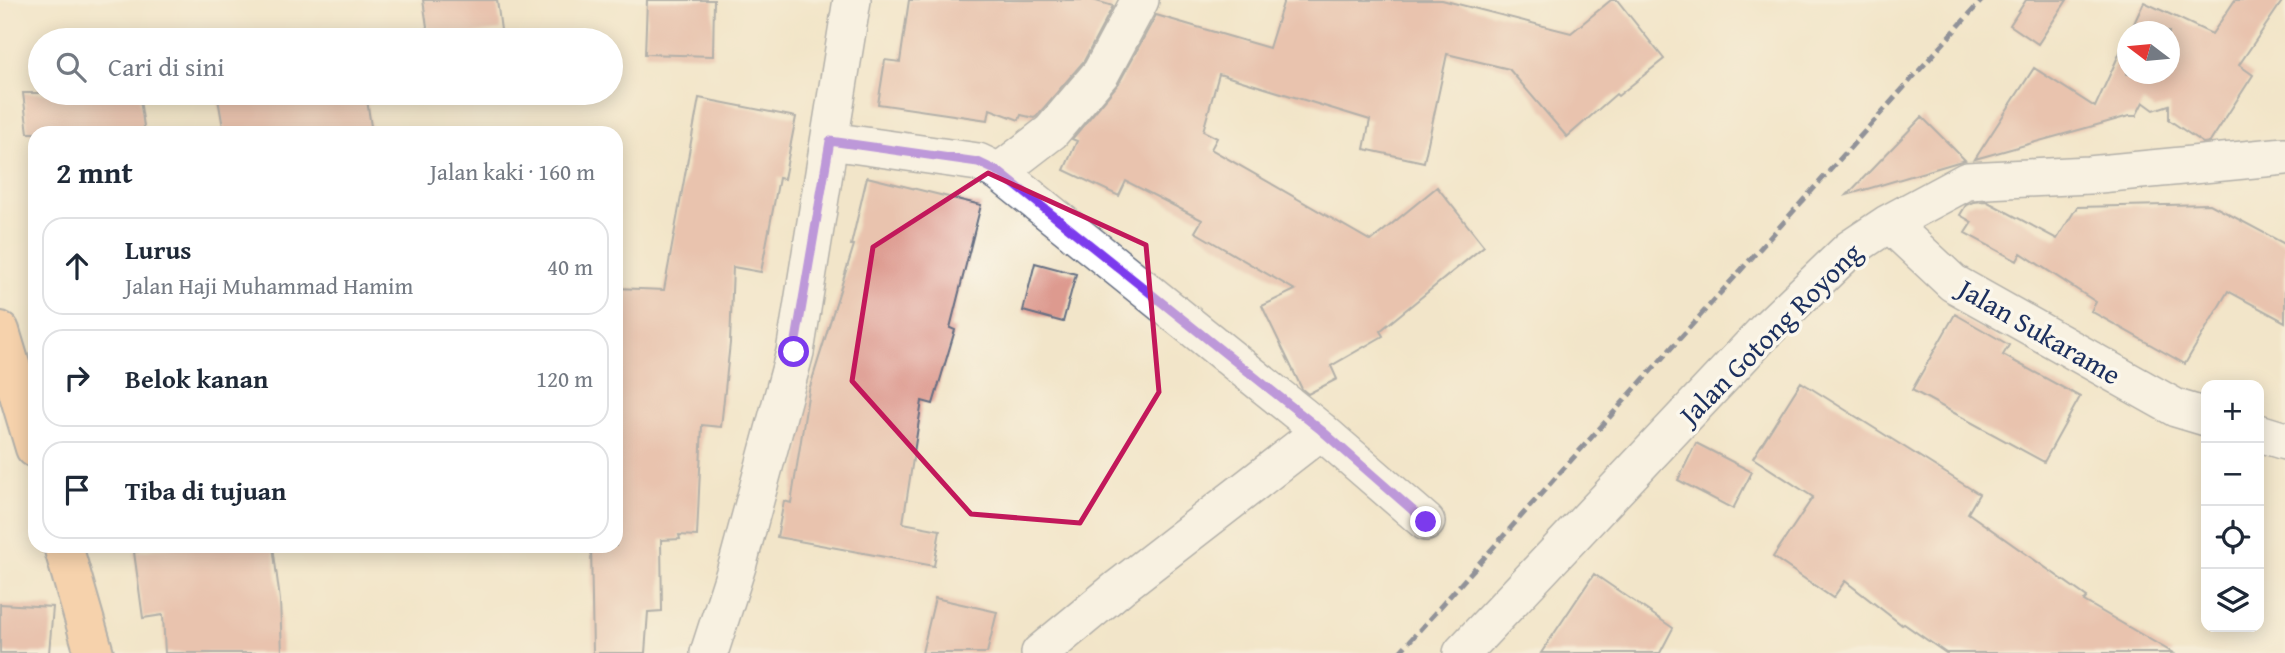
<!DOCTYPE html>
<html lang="id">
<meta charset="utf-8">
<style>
:root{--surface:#fff;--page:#f6f6f7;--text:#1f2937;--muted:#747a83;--line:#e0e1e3}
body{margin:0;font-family:"Gentium Book Plus",serif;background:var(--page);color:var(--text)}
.controls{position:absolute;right:21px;bottom:21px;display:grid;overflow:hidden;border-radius:14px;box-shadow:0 4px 18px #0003}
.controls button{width:63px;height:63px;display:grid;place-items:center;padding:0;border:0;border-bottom:2px solid var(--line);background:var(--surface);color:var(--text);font:35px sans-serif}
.compass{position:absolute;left:2117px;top:21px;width:63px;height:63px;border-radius:50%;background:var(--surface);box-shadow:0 4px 18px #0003;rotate:286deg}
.stop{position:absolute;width:21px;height:21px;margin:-16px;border:5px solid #7c3aed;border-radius:50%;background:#fff}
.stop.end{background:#7c3aed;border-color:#fff;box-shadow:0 2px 7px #0008}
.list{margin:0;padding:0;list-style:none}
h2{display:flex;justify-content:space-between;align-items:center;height:91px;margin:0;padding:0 28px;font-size:30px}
h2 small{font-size:23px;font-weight:400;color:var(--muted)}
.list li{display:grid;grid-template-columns:46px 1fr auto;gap:21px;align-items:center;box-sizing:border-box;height:98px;margin:0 14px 14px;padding:0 14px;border:2px solid var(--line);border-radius:21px}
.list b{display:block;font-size:26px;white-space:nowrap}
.list p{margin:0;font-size:23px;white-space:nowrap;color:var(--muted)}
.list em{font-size:23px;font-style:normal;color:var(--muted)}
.icon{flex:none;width:38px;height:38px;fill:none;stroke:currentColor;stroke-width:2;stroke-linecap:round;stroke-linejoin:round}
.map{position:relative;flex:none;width:2285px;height:653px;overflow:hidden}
.search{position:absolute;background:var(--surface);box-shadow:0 4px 18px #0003;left:28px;top:28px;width:595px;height:77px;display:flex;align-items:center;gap:18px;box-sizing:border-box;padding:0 24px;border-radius:38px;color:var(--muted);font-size:26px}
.panel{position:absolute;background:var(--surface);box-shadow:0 4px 18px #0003;left:28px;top:126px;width:595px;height:427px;border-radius:21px}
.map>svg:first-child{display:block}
.building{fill:#dd9a8f}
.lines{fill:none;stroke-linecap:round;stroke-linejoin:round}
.street-casing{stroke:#666f83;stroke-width:40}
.primary-casing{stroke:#666f83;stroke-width:42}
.street{stroke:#fff;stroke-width:37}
.primary{stroke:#fabb8b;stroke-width:38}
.rail{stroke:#1b2f5e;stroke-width:5;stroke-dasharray:10 5;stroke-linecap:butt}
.route{stroke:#7c3aed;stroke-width:9}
.marked{fill:none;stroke:#c2185b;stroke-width:5;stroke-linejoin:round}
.labels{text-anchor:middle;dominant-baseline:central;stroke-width:7;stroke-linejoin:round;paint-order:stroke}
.street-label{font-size:28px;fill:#1b2f5e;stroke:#fbf7ec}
</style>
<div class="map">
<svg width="2285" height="653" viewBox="0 0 2285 653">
<rect width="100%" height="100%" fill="#fbf7ec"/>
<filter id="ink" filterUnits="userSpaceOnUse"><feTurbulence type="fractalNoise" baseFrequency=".0143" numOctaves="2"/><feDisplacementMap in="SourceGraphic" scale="14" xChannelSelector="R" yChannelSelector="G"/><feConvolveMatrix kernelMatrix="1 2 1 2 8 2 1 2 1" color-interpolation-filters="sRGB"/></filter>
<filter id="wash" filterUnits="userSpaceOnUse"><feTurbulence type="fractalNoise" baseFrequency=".00686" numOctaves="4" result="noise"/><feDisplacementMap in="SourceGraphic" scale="28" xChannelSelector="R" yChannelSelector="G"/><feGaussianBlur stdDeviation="1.57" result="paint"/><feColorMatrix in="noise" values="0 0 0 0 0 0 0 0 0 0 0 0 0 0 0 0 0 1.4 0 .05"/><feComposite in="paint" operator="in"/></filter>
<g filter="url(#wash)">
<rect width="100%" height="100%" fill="#f2e5c9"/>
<g id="blocks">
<path class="building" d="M423,0H497L501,30L429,40Z
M647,0H714L713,56L645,54Z
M909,0H1093L1113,6L1084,61L1036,117L1034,118L1021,115L1019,120L990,109L988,120L878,104L885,60L900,62Z
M1284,0H1442L1571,33L1611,0H1617L1664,59L1618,96L1616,94L1567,137L1509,69L1447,54L1424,162L1364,149L1370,120L1219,74L1203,131L1217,138L1211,149L1371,241L1437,187L1484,246L1380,331L1383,336L1331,366L1337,379L1308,394L1302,389L1262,306L1295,290L1195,232L1202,220L1126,181L1119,196L1064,170L1077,141L1072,139L1119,83L1156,15L1269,48Z
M2026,0H2067L2038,44L2010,25Z
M2235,0H2283L2239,65L2253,75L2210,142L2203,143L2169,120V105L2154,110L2143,102L2136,116H2129L1975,159L2034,68L2095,107L2127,37V74H2169V32H2130L2144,2L2212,34Z
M23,93H139L145,133H28Z
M217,93H366L372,133H224Z
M699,98L796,117L784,179L779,178L761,272L733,267L730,343L721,427L702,425L697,536L679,535L680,539L661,540L662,611L648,612L645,653H593L591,546H616V288L664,290Z
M1922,117L1965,160L1847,195Z
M867,177L981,205L950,328L955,330L933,404L922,401L903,523L940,530L934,566L777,537L784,501L791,503L809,390L854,245H851Z
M1986,201L2057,239L2077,207L2210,204L2285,244V322L2228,291L2185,364L2091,311L2096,302L2021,253L2017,261L1965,233L1972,222L1960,215L1966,205L1973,202Z
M1035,263L1076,274L1063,322L1023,311Z
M1955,314L2009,345L2003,355L2080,397L2044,462L1912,390Z
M1801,382L1979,494L1968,513L2087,597L2084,601L2173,653H1946L1904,624L1902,625L1845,581L1833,598L1773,557L1813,497L1753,458Z
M1696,443L1752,472L1733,509L1678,480Z
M174,546H273L280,600L282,653H165L163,615L143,618L134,552Z
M1594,574L1673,628L1660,653H1541Z
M935,598L997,612L987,653H922Z
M0,604L53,607L49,653H0Z"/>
</g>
</g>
<g filter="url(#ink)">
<use href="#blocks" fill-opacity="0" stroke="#666f83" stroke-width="2"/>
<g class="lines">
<defs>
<path id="street" d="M830,141L978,162L999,172L1321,431L1426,522
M999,172L1051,132L1101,73L1140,0
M1889,223L1953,283L2176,408L2206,417
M2259,433L2285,441
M709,653L738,563L795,352L852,0
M1040,653L1120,587L1321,431
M1462,653L1767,329L1850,249L1889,223L1967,181L2089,175L2285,156"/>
<path id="primary" d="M0,331L35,448
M63,546L94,653"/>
</defs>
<use href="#street" class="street-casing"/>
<use href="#primary" class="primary-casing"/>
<use href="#street" class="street"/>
<use href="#primary" class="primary"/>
<path class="rail" d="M1399,653L1982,0"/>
</g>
</g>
<g class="lines" filter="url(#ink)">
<path class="route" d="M794,352L830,141L978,162L999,172L1321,430L1426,522"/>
</g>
<path d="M0 0H2285V653H0ZM988,173L1146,245L1159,392L1080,523L971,514L852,381L873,247Z" fill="#f2e5c9" fill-opacity=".55" fill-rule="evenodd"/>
<path class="marked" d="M988,173L1146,245L1159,392L1080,523L971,514L852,381L873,247Z"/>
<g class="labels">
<g class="street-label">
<text transform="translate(2040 331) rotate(30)">Jalan Sukarame</text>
<text transform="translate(1770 333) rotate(-45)">Jalan Gotong Royong</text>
</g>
</g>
</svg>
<div class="controls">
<button>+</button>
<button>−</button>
<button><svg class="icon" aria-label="locate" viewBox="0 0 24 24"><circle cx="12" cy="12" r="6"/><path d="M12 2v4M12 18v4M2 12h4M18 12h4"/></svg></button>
<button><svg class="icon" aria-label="layers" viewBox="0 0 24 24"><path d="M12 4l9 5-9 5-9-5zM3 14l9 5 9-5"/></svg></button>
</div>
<svg class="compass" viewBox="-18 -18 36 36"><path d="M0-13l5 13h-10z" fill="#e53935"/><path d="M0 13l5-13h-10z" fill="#747a83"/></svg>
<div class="stop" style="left:794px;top:352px"></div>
<div class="stop end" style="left:1426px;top:522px"></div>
<div class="search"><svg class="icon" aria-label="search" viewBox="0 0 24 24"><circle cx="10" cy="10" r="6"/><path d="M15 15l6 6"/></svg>Cari di sini</div>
<section class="panel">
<h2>2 mnt<small>Jalan kaki · 160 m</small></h2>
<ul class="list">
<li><svg class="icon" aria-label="ahead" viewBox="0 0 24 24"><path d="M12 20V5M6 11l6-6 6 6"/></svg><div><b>Lurus</b><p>Jalan Haji Muhammad Hamim</p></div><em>40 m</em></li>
<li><svg class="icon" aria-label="right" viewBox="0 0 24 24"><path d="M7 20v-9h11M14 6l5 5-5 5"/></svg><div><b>Belok kanan</b></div><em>120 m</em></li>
<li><svg class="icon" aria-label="arrive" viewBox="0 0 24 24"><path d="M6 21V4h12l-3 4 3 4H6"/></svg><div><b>Tiba di tujuan</b></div></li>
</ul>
</section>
</div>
